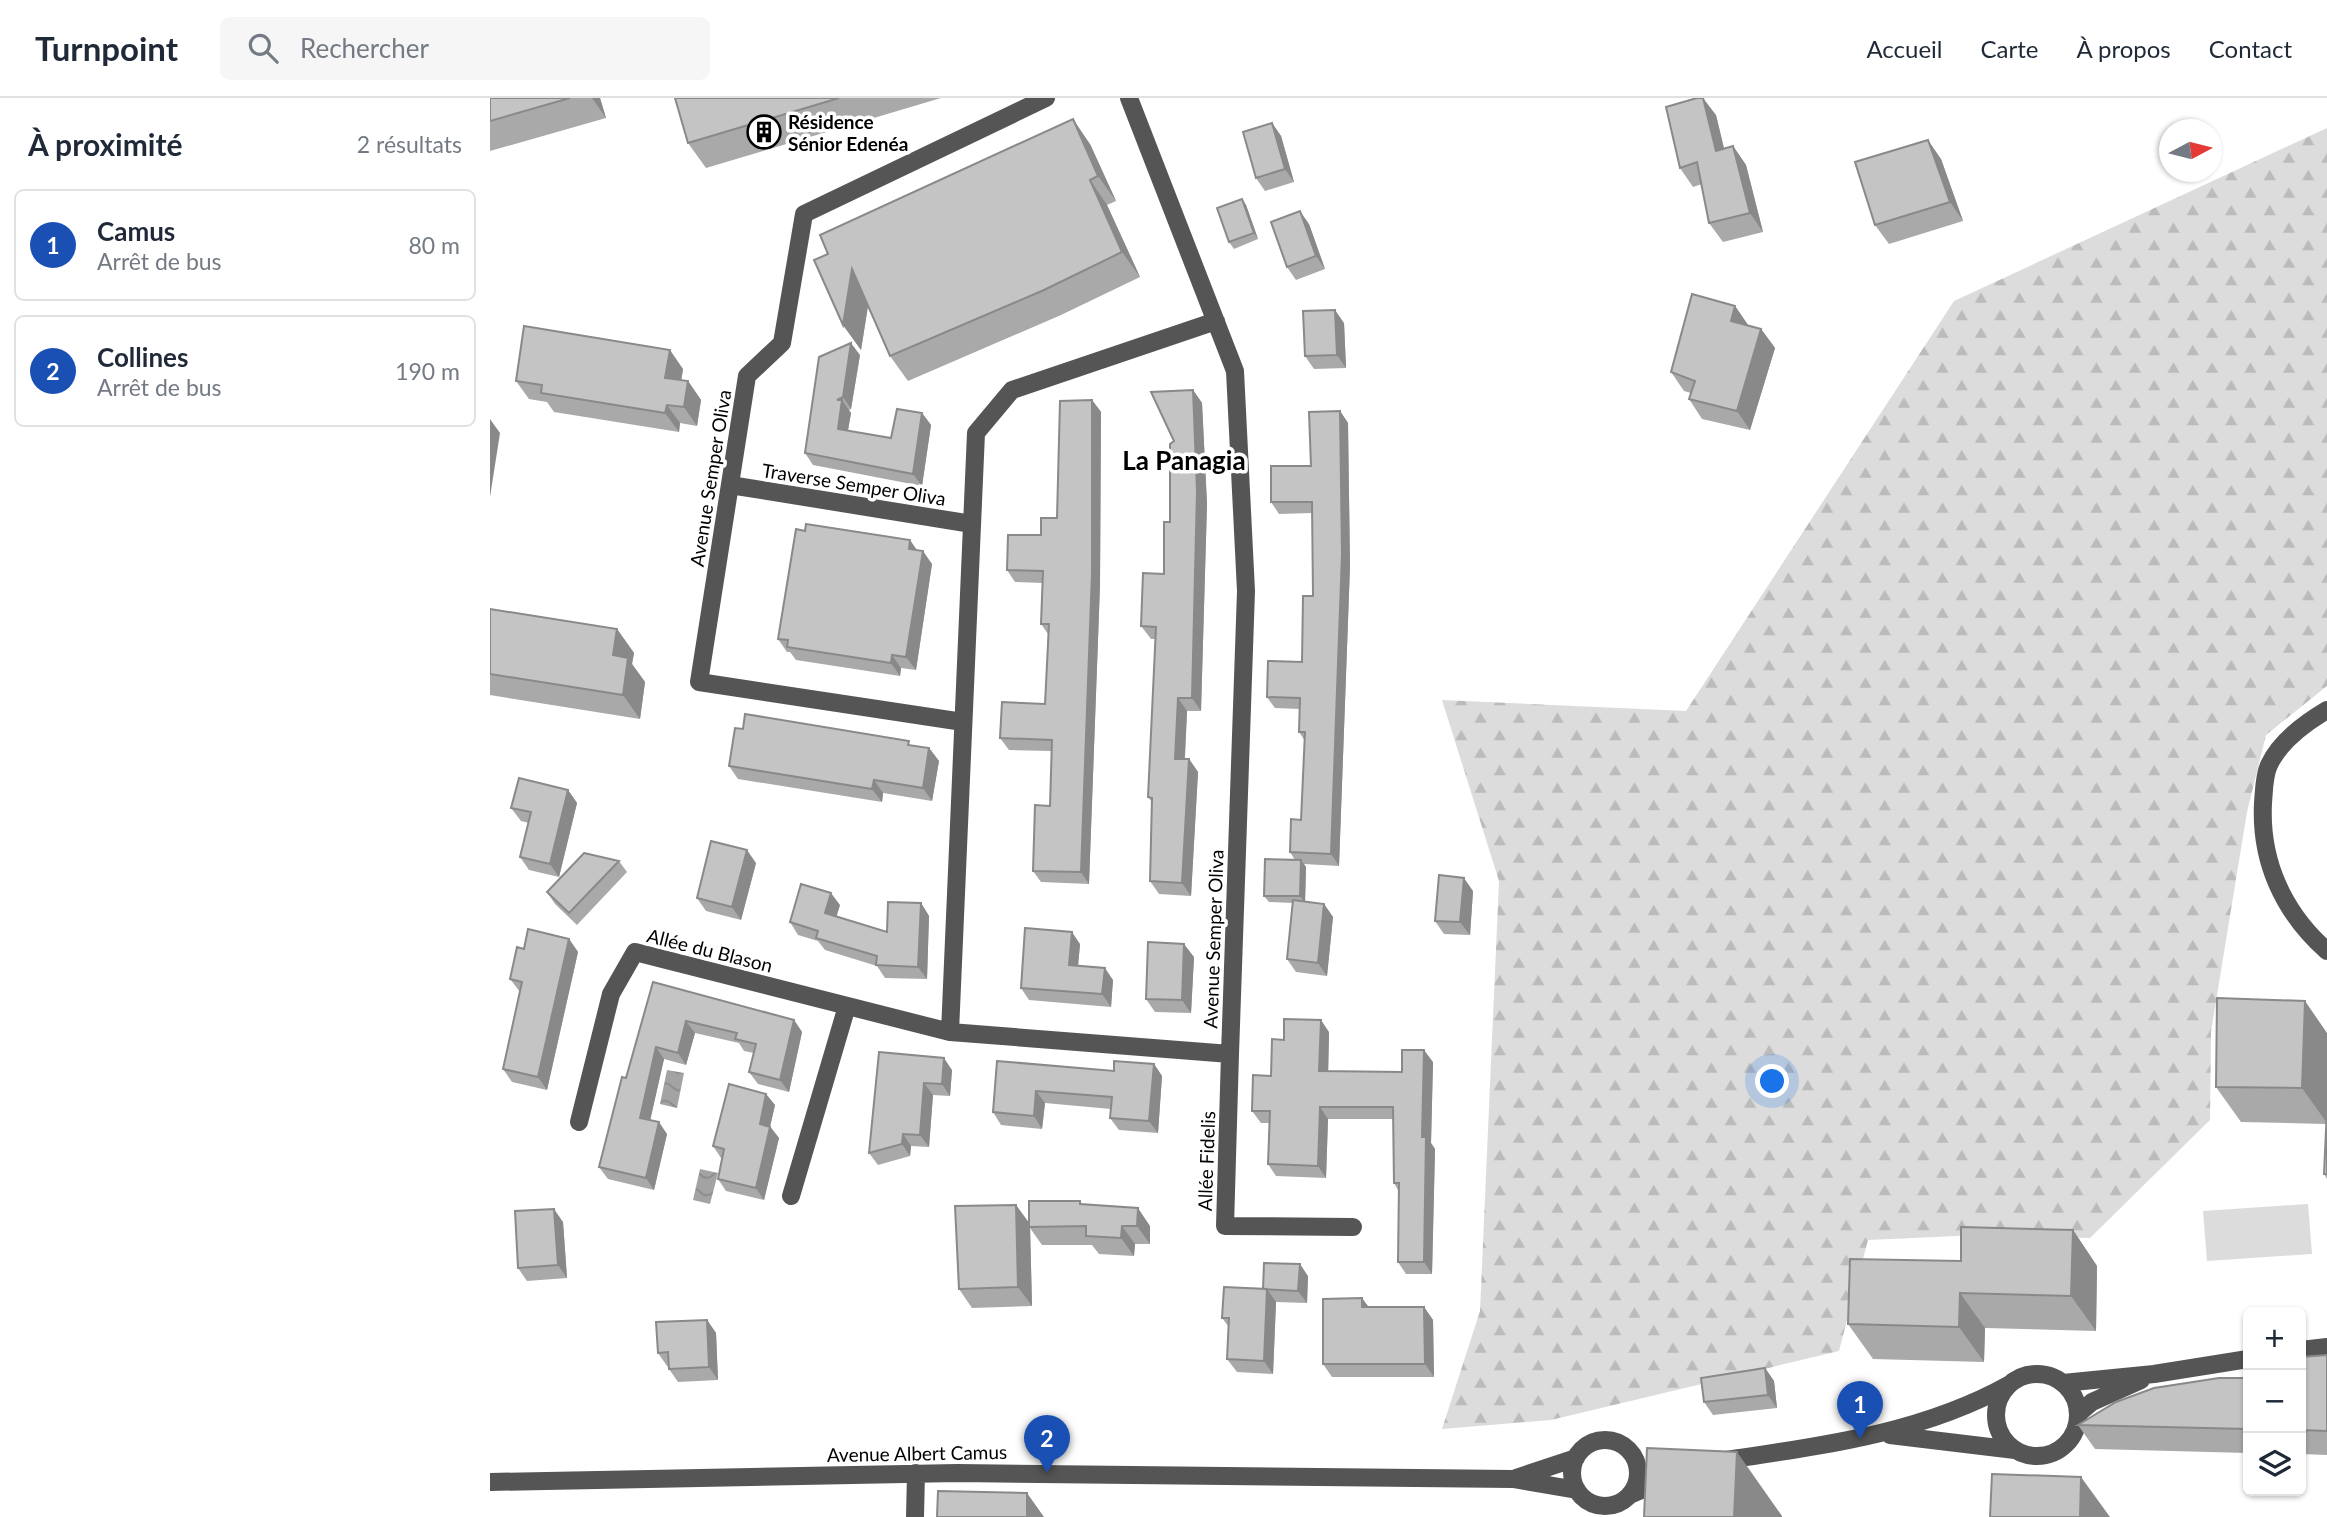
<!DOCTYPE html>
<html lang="fr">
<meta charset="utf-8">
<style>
:root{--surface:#fff;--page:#f6f6f7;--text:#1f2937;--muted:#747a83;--line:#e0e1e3;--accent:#000}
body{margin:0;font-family:Lato,sans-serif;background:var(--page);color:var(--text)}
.controls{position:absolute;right:21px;bottom:21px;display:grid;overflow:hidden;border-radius:10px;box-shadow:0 2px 5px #0004}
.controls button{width:63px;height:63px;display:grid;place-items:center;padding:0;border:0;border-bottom:2px solid var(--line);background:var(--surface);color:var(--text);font:35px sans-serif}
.compass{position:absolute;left:1669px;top:21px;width:63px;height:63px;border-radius:50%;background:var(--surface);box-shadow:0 2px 5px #0004;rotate:83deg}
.you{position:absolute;left:1283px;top:984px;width:24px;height:24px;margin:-18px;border:5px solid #fff;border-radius:50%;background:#1a73e8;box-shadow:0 0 0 10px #1a73e833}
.badge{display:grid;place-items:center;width:46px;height:46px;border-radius:50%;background:var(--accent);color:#fff;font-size:23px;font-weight:700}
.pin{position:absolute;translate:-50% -58px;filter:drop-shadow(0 2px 4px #0008)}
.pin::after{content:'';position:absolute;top:37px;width:24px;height:21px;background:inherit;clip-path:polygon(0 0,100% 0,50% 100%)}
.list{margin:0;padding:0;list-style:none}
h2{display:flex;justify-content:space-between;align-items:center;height:91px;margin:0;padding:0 28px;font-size:30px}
h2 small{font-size:23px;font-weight:400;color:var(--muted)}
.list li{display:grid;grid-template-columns:46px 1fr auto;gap:21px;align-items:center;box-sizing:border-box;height:112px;margin:0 14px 14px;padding:0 14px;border:2px solid var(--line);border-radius:10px}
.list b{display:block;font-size:26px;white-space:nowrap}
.list p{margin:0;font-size:23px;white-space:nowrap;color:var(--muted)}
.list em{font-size:23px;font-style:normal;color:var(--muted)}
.icon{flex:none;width:38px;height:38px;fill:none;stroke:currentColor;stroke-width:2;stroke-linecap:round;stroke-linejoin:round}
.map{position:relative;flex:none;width:1837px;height:1419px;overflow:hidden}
header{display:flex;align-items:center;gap:42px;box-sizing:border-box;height:98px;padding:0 35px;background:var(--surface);border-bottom:2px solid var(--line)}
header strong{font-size:33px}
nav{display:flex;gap:38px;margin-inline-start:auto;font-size:24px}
.search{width:490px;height:63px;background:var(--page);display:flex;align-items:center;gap:18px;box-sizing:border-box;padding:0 24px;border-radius:10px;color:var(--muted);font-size:26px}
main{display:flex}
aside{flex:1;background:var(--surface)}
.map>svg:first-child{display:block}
.forest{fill:url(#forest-firs)}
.garden{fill:#dcdcdc}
.water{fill:url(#water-waves)}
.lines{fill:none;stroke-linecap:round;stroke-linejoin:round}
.minor{stroke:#555;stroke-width:18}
.wall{fill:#a9a9a9}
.shaded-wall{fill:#898989}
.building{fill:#c4c4c4;stroke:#898989;stroke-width:2}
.labels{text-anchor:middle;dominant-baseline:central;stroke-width:7;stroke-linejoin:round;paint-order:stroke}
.poi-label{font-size:19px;font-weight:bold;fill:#000;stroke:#fff;text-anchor:start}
.street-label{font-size:19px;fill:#000;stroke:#fff}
.district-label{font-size:26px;font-weight:bold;fill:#000;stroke:#fff}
</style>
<header>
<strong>Turnpoint</strong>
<div class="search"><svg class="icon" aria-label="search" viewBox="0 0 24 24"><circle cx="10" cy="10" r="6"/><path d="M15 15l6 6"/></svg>Rechercher</div>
<nav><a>Accueil</a><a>Carte</a><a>À propos</a><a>Contact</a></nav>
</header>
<main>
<aside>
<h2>À proximité<small>2 résultats</small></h2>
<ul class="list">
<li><span class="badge" style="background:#1a4fb4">1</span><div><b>Camus</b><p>Arrêt de bus</p></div><em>80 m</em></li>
<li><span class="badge" style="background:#1a4fb4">2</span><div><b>Collines</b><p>Arrêt de bus</p></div><em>190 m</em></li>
</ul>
</aside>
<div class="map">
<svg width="1837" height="1419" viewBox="0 0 1837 1419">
<defs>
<pattern id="forest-firs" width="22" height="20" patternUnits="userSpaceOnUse" patternTransform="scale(1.75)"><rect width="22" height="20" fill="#dcdcdc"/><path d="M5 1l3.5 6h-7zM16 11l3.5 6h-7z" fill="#bbb"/></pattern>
<pattern id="water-waves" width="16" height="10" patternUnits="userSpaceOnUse" patternTransform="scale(1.75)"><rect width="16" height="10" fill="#a3a3a3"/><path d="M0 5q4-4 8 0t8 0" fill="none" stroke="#8b8b8b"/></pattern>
</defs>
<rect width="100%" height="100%" fill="#fff"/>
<path class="forest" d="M1837,30V588L1776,637L1757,714L1721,934L1720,1022L1600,1140L1489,1137L1378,1142L1349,1253L1061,1322L952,1331L990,1213L1009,783L952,602L1196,613L1464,203Z"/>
<path class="garden" d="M1818,1106L1822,1156L1717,1163L1713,1113Z"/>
<path class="water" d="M177,972L194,975L187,1010L170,1006Z
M210,1071L228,1075L220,1106L203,1102Z"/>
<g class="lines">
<path class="minor" d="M639,0L745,273L756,493L740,956L460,934L486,335L522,292L726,223
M240,387L482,426
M1837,612C1815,625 1790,643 1779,667C1774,677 1774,693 1773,705C1770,763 1793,814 1837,853
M473,624L209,584L257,278L292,245L314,116L556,0
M740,956L735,1128L863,1129
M89,1024L121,896L145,854L460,934
M301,1098L357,908
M1811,1252L1837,1249
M1506 1317a41 41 0 1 1 82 0a41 41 0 1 1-82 0Z
M1573,1285L1664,1276L1758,1261
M1588,1316L1602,1304L1651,1282
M1400,1337L1525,1352
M1082 1375a33 33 0 1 1 66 0a33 33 0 1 1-66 0Z
M1230,1363C1329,1348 1431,1336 1520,1286
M1026,1380L1086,1360
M0,1384L467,1375L1023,1381L1087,1392
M1142,1396L1177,1381
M425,1419L426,1375"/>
</g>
<path class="wall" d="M0,0H110L116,20L0,53Z
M185,0H451L216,70L198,45Z
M1226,17L1234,50L1243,48L1256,67L1273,134L1233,144L1219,125L1212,86L1203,89L1190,70Z
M782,25L791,38L804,84L775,93L766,80Z
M600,46L626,103L617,107L650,179L571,217L418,283L400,258L378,207L371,252L353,227L324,162Z
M1451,61L1473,123L1399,146L1385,127Z
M752,101L756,107L768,141L744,151L739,144Z
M819,126L835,171L806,182L797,169Z
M1245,208L1258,227L1271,231L1285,250L1260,332L1212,321L1199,301L1201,295L1194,293L1181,274Z
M854,225L856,270L824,271L815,258Z
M370,257L361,311L359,312L361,315L358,333L401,340L432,315L441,327L432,388L323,367L315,355Z
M193,271L191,282L198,283L211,302L207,328L190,325L189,334L64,314L57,304L39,301L26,283Z
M703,292L712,305L717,406L711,613H697L695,661H699L708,674L701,798L669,796L660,783L662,704L658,699L665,541H661L651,528L674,476L680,424L684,343Z
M602,302L611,314L610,487L599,786L551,784L543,773L560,708L562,653L519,652L510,640L555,606L558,536L551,526L553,485L525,484L517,472L567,420Z
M850,313L858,325L860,468L849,768L814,766L816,769L815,804L834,806L843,819L837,878L806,874L797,861L803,805L779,804L774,798L805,762L800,754L811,722L815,643L809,634L810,611L785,610L777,599L812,564L823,498L822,415L789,416L781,404L821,368Z
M427,452L442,466L426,572L411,570L410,578L306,562L300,554H297L288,541Z
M0,511L127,531L144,555L142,566L155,584L150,621L0,597Z
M423,648L439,650L449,663L442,703L393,695L392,704L248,681L239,668Z
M78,692L87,705L69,779L39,772L30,759L39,725L31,723L21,710Z
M129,763L137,774L87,827L65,806L57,794Z
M266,765L251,822L216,813L207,800Z
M983,793L980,837L954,836L945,823Z
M431,805L439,818L437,881L395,880L387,868L335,852L328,843L308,837L300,824L350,807L346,818L397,834Z
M79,841L88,854L57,992L22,984L13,971L30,894L20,881L34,851Z
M590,846L588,868L623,882L621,909L539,902L531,890Z
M704,859L701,915L665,914L656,901Z
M163,884L304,922L312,934L299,994L268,986L259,974L264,955L254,953L249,945L205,935L196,967L174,961L160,1022L177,1036L164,1092L118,1081L109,1069L136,980Z
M839,934L838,973L912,974L943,964L941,1045L945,1051L942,1176H916L908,1164V1092L904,1085L903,1021H838L836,1080L786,1078L778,1066L779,1025H771L762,1013L781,978L794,942Z
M1837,935V1081L1834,1076L1836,1026L1751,1024L1726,989Z
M389,954L462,972L460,998L443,997L439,1049L421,1048L420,1058L388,1067L379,1055Z
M507,963L624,973L664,966L672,978L668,1035L629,1032L620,1020L621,1011L555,1005L552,1031L511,1027L503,1014Z
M276,996L285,1007L280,1028L289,1040L274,1102L236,1093L228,1081L232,1060H231L223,1048Z
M590,1103L592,1106L660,1128V1146H645L644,1158L609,1156L602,1147H552L540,1130L542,1208L482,1210L469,1191L526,1107L539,1126Z
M73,1124L77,1180L37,1183L28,1170Z
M1583,1132L1607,1168L1606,1233L1495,1230L1494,1264L1383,1261L1358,1226L1471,1163Z
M818,1178L817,1205L786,1204L783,1276L747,1274L737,1261L738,1228L732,1220L773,1191Z
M934,1209L943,1222L944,1279H842L833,1266Z
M217,1222L226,1235L228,1282L188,1284L179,1271V1268H177L168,1255Z
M1837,1257V1357L1811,1356V1259Z
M1275,1270L1284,1283L1287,1310L1223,1317L1214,1304Z
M1758,1280V1355L1605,1351L1588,1327Z"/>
<path class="shaded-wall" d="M102,0H110L116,20Z
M1213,0L1226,17L1239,72L1226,53Z
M583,21L600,46L626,103L608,78Z
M782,25L791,38L804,84L795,71Z
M1438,42L1451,61L1473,123L1460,104Z
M1243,48L1256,67L1273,134L1260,115Z
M600,82L617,107L650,179L632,154Z
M752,101L756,107L768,141L764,135Z
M810,113L819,126L835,171L826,158Z
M362,171L380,196L371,252L353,227Z
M1245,208L1258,227L1241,223Z
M845,212L854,225L856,270L847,257Z
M1271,231L1285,250L1260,332L1247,313Z
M361,245L370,257L361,311L353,299Z
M180,252L193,271L189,298L175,280Z
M198,283L211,302L207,328L194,309Z
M703,292L712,305L717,406L711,613L702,600Z
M352,302L361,315L356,343L348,331Z
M602,302L611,314L610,487L599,786L591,774Z
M177,307L190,325L189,334L175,315Z
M850,313L858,325L860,468L849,768L841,756Z
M432,315L441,327L432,388L423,376Z
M0,321L10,335L0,399Z
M420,442L429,455L419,451Z
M433,453L442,466L426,572L416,559Z
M127,531L144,555L142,566L155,584L150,621L133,597L123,557Z
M402,557L411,570L410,578L401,565Z
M688,600L697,613L694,674L685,661Z
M439,650L449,663L442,703L433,690Z
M699,661L708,674L701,798L692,785Z
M384,682L393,695L392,704L382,691Z
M78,692L87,705L69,779L60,766Z
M257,752L266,765L251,822L242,809Z
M811,762L816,769L815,805L810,798Z
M974,780L983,793L980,837L970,824Z
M341,795L350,807L344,827L335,815Z
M431,805L439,818L437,881L428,869Z
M834,806L843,819L837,878L828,865Z
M582,834L590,846L587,879L579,867Z
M79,841L88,854L57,992L48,979Z
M694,846L704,859L701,915L692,902Z
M615,870L623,882L621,909L612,896Z
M1815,903L1837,935V1025L1812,990Z
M304,922L312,934L299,994L290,982Z
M831,922L839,934L838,985L829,973Z
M196,923L205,935L196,967L188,955Z
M166,949L174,961L158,1032L150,1020Z
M934,952L943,964L941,1045L945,1051L942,1176L934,1164L932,1039Z
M454,960L462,972L460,998L452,986Z
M664,966L672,978L668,1035L659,1023Z
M434,985L443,997L439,1049L430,1037Z
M546,993L555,1005L552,1031L544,1018Z
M276,996L285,1007L278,1038L270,1026Z
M830,1009L838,1021L836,1080L828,1068Z
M169,1024L177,1036L164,1092L156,1080Z
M280,1029L289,1040L274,1102L266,1090Z
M413,1036L421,1048L420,1058L412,1046Z
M526,1107L540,1126L542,1208L528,1189Z
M648,1110L660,1128V1146L647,1128Z
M64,1111L73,1124L77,1180L68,1167Z
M632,1128L645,1146L644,1158L631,1140Z
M1583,1132L1607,1168L1606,1233L1581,1198Z
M810,1166L818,1178L817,1205L808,1193Z
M777,1191L786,1204L783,1276L774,1263Z
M1470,1195L1495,1230L1494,1264L1469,1229Z
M872,1200L881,1212L872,1209Z
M934,1209L943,1222L944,1279L935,1266Z
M217,1222L226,1235L228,1282L219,1269Z
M1275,1270L1284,1283L1287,1310L1278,1297Z
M1247,1354L1292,1418V1419H1244Z
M1591,1379L1620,1419H1590Z
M537,1395L554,1419H537Z"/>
<path class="building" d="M0,0H80L0,23Z
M185,0H349L198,45Z
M1207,0H1213L1226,53L1243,48L1260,115L1219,125L1207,64L1190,70L1176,9Z
M583,21L608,78L600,82L632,154L554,192L400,258L362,171L353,227L324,162L338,156L330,137Z
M782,25L795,71L766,80L753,34Z
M1438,42L1460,104L1385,127L1365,64Z
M752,101L764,135L739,144L727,110Z
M810,113L826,158L797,169L781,124Z
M1202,196L1245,208L1241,223L1271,231L1247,313L1199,301L1205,283L1181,274Z
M845,212L847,257L815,258L813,213Z
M34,228L180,252L175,280L198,283L194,309L177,307L175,315L51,295L52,287L26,283Z
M361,245L353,299L347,302H352L348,331L401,340L407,311L432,315L423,376L315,355L329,259Z
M703,292L707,393L702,600H688L685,661H699L692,785L660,783L662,700L658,699L666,529L651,528L653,475L674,476V424H680V346L684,343L661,294Z
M602,302V475L591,774L543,773L545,707L560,708L562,642L510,640L512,604L555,606L559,526H551L553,473L517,472L518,437H551V420H567L570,303Z
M850,313L852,456L841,756L800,754L801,721L811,722L815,634H809L810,600L777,599L778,563L812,564L813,498H823L822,404H781V368H821L819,314Z
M316,426L420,442L419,451L433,453L416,559L402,557L401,565L297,549L298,542L288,541L306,431L315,433Z
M0,511L127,531L123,557L138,560L133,597L0,576Z
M255,616L419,643L418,647L439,650L433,690L384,682L382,691L239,668L245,630L253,631Z
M29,680L78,692L60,766L30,759L41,714L21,710Z
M221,743L257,752L242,809L207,800Z
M94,755L129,763L79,815L57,794Z
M775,761L811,762L810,798H774Z
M949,777L974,780L970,824L945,823Z
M311,786L341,795L335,815L397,834L398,804L431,805L428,869L386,867L387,858L326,840L328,833L300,824Z
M803,802L834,806L828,865L797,861Z
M535,830L582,834L579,867L615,870L612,896L531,890Z
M38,831L79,841L48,979L13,971L32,884L20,881L27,849L34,851Z
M658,844L694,846L692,902L656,901Z
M163,884L304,922L290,982L259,974L266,946L245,941L247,935L196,923L188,955L166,949L150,1020L169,1024L156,1080L109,1069L132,979L136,980Z
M1727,900L1815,903L1812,990L1726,989Z
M794,921L831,922L829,973L912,974V952H934L932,1039H936L934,1164H908L909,1085H904L903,1009H830L828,1068L778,1066L780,1013H762L763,977L781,978L782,941L794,942Z
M389,954L454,960L452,986L434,985L430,1037L413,1036L412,1046L379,1055Z
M507,963L624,973V963L664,966L659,1023L620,1020L622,999L546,993L544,1018L503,1014Z
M239,986L276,996L270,1026L280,1029L266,1090L228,1081L234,1051L223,1048Z
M1837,1010V1076H1834Z
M539,1103H590V1106L648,1110L647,1128H632L631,1140L596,1138V1128L539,1129Z
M526,1107L528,1189L469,1191L465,1108Z
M64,1111L68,1167L28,1170L25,1113Z
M1471,1129L1583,1132L1581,1198L1470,1195L1469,1229L1358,1226L1360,1161L1471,1163Z
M774,1165L810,1166L808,1193L773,1191Z
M734,1189L777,1191L774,1263L737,1261L739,1220H732Z
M872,1200V1209H934L935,1266H833V1201Z
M217,1222L219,1269L179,1271L178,1254L168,1255L166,1224Z
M1837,1257V1333L1811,1332V1259Z
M1275,1270L1278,1297L1214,1304L1211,1280Z
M1729,1280H1758V1331L1588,1327L1626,1304L1664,1290Z
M1157,1350L1247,1354L1244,1419H1154Z
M1502,1376L1591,1379L1590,1419H1500Z
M448,1393L537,1395V1419H447Z"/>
<defs>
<symbol id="building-ring" viewBox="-11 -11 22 22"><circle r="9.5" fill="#fff" stroke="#000" stroke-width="1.5"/><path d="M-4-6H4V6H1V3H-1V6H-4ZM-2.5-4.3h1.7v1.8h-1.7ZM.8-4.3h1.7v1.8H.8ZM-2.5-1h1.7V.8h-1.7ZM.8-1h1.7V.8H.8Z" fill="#000"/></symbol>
</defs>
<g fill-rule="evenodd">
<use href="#building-ring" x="255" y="15" width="38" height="38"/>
</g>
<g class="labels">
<g class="poi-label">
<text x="298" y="23">Résidence<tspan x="298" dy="22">Sénior Edenéa</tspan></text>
</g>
<g class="street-label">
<text transform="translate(220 380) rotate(-81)">Avenue Semper Oliva</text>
<text transform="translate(364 386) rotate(9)">Traverse Semper Oliva</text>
<text transform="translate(723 841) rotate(-88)">Avenue Semper Oliva</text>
<text transform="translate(220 852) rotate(14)">Allée du Blason</text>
<text transform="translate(716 1063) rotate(-88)">Allée Fidelis</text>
<text transform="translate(427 1355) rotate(-1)">Avenue Albert Camus</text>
</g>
<g class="district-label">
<text x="694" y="362">La Panagia</text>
</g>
</g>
</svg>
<div class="controls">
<button>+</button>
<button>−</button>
<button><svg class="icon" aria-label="layers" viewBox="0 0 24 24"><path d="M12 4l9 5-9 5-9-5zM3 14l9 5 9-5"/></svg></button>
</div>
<svg class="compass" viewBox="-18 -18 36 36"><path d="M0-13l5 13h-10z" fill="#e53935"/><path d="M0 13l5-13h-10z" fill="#747a83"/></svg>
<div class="you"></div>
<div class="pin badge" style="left:1370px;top:1341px;background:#1a4fb4">1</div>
<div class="pin badge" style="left:557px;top:1375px;background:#1a4fb4">2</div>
</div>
</main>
